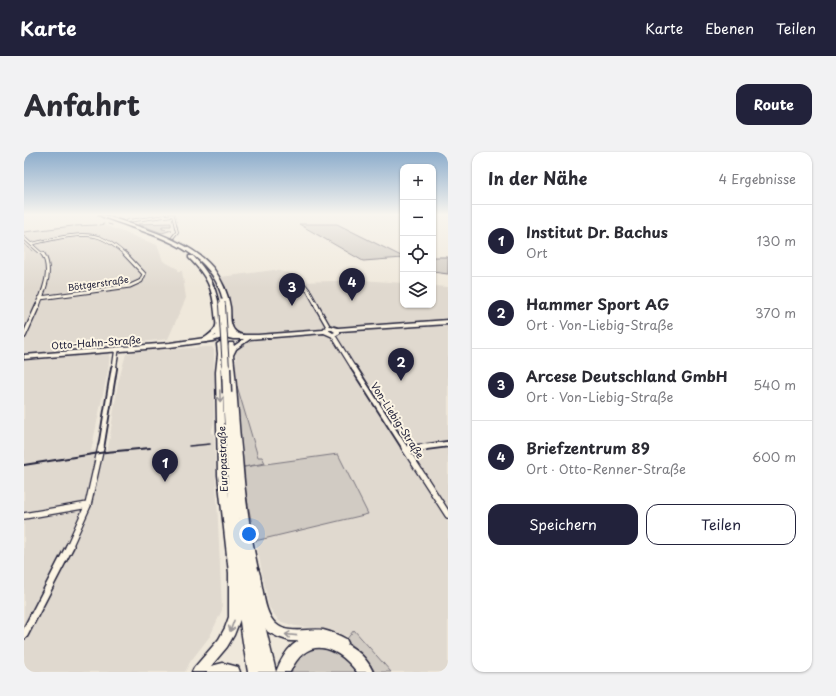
<!DOCTYPE html>
<html lang="de">
<meta charset="utf-8">
<style>
:root{--surface:#fff;--page:#f2f2f3;--text:#2b2b33;--muted:#7c7c81;--line:#e1e1e2;--accent:#22223b}
body{margin:0;font-family:"Playpen Sans",sans-serif;background:var(--page);color:var(--text)}
.controls{position:absolute;right:12px;top:12px;display:grid;overflow:hidden;border-radius:8px;box-shadow:0 1px 3px #0004}
.controls button{width:36px;height:36px;display:grid;place-items:center;padding:0;border:0;border-bottom:1px solid var(--line);background:var(--surface);color:var(--text);font:20px sans-serif}
.you{position:absolute;left:225px;top:382px;width:14px;height:14px;margin:-10px;border:3px solid #fff;border-radius:50%;background:#1a73e8;box-shadow:0 0 0 6px #1a73e833}
.badge{display:grid;place-items:center;width:26px;height:26px;border-radius:50%;background:var(--accent);color:#fff;font-size:13px;font-weight:700}
.pin{position:absolute;translate:-50% -33px;filter:drop-shadow(0 1px 2px #0008)}
.pin::after{content:'';position:absolute;top:21px;width:14px;height:12px;background:inherit;clip-path:polygon(0 0,100% 0,50% 100%)}
.list{margin:0;padding:0;list-style:none}
h2{display:flex;justify-content:space-between;align-items:center;height:52px;margin:0;padding:0 16px;font-size:17px}
h2 small{font-size:13px;font-weight:400;color:var(--muted)}
.list li{display:grid;grid-template-columns:26px 1fr auto;gap:12px;align-items:center;box-sizing:border-box;height:72px;padding:0 16px;border-top:1px solid var(--line)}
.list b{display:block;font-size:15px;white-space:nowrap}
.list p{margin:0;font-size:13px;white-space:nowrap;color:var(--muted)}
.list em{font-size:13px;font-style:normal;color:var(--muted)}
.actions{display:flex;gap:8px;padding:12px 16px}
.actions a{flex:1;padding:9px 0;border:1px solid var(--accent);border-radius:12px;text-align:center;font-size:14px;color:var(--accent)}
.actions .main{background:var(--accent);color:#fff}
.icon{flex:none;width:22px;height:22px;fill:none;stroke:currentColor;stroke-width:2;stroke-linecap:round;stroke-linejoin:round}
.map{position:relative;flex:none;width:424px;height:520px;overflow:hidden;border-radius:12px}
header{display:flex;align-items:center;gap:24px;box-sizing:border-box;height:56px;padding:0 20px;background:var(--accent);color:#fff}
header strong{font-size:19px}
nav{display:flex;gap:22px;margin-inline-start:auto;font-size:14px}
.intro{display:flex;align-items:center;justify-content:space-between;box-sizing:border-box;height:96px;padding:0 24px}
h1{margin:0;font-size:28px}
.button{padding:10px 18px;border-radius:12px;background:var(--accent);color:#fff;font-size:14px;font-weight:700}
main{display:flex;gap:24px;padding:0 24px}
aside{flex:1;background:var(--surface);border-radius:12px;box-shadow:0 1px 3px #0004}
.map>svg:first-child{display:block}
.built{fill:#e0d9cf}
.green{fill:#d1cbc3;stroke:#7a767f}
.lines{fill:none;stroke-linecap:round;stroke-linejoin:round}
.stream{stroke:#716f79;stroke-width:1}
.street-far5-casing{stroke:#22223b;stroke-width:3.5}
.street-far4-casing{stroke:#22223b;stroke-width:5}
.street-far3-casing{stroke:#22223b;stroke-width:6}
.street-far2-casing{stroke:#22223b;stroke-width:8}
.street-far1-casing{stroke:#22223b;stroke-width:8}
.street-casing{stroke:#22223b;stroke-width:10}
.secondary-casing{stroke:#22223b;stroke-width:3}
.highway-casing{stroke:#22223b;stroke-width:3}
.street-far5{stroke:#fcf5e5;stroke-width:2}
.street-far4{stroke:#fcf5e5;stroke-width:3}
.street-far3{stroke:#fcf5e5;stroke-width:3.5}
.street-far2{stroke:#fcf5e5;stroke-width:4.5}
.street-far1{stroke:#fcf5e5;stroke-width:5.5}
.street{stroke:#fcf5e5;stroke-width:7}
.secondary{fill:#fcf5e5;fill-rule:evenodd}
.highway{fill:#fcf5e5;fill-rule:evenodd}
.rail-far1{stroke:#22223b;stroke-width:1.5}
.rail{stroke:#22223b;stroke-width:2}
.highway-bridge-far2-casing{stroke:#22223b;stroke-width:7;stroke-linecap:butt}
.highway-bridge-far1-casing{stroke:#22223b;stroke-width:8;stroke-linecap:butt}
.highway-bridge-casing{stroke:#22223b;stroke-width:11;stroke-linecap:butt}
.highway-bridge-far2{stroke:#fcf5e5;stroke-width:5}
.highway-bridge-far1{stroke:#fcf5e5;stroke-width:6}
.highway-bridge{stroke:#fcf5e5;stroke-width:8}
.oneway{stroke:#9a9698}
.labels{text-anchor:middle;dominant-baseline:central;stroke-width:4;stroke-linejoin:round;paint-order:stroke}
.far-street-label{font-size:9px;fill:#22223b;stroke:#fcf5e5}
.street-label{font-size:10px;fill:#22223b;stroke:#fcf5e5}
</style>
<header>
<strong>Karte</strong>
<nav><a>Karte</a><a>Ebenen</a><a>Teilen</a></nav>
</header>
<div class="intro"><h1>Anfahrt</h1><a class="button">Route</a></div>
<main>
<div class="map">
<svg width="424" height="520" viewBox="0 0 424 520">
<rect width="100%" height="100%" fill="#efe8db"/>
<filter id="ink" filterUnits="userSpaceOnUse"><feTurbulence type="fractalNoise" baseFrequency=".025" numOctaves="2"/><feDisplacementMap in="SourceGraphic" scale="8" xChannelSelector="R" yChannelSelector="G"/><feConvolveMatrix kernelMatrix="1 2 1 2 8 2 1 2 1" color-interpolation-filters="sRGB"/></filter>
<g filter="url(#ink)">
<path class="built" d="M80,73L133,93L139,109L154,117V119H158L162,146L144,187L87,193L84,218L67,299L84,297L94,231L102,202L113,199L184,195H188L190,198V271L187,281L190,282L198,458L186,484L166,510L161,520H0V80L31,76Z
M250,118L269,122L277,130L338,128L379,131V153H409V134L424,135V520H360L337,490L310,479L271,474L255,469L245,455L217,315L212,224V199L214,196L225,189L241,187L238,181L219,182L212,180L209,177L206,152L197,125Z"/>
<path class="green" d="M147,71V74H138V77L148,78L138,81L114,72Z
M275,72H313L379,105V106L339,109Z
M409,105H424V122L409,120Z
M211,234H213L234,305H238L241,311L220,315L314,302L344,362L231,389L217,316Z
M330,478L367,520H351L344,509L322,488Z
M291,494L305,495L339,520H264L276,500Z"/>
<g class="lines">
<path class="stream" d="M84,72L88,73
M76,73L80,72
M51,74L73,73
M0,80L49,74
M146,86L151,87L156,92
M0,92L9,99"/>
<defs>
<path id="street-far5" d="M149,63L153,80L149,85
M104,69L149,63
M0,86L19,103
M7,92C26,88 58,78 77,86C87,90 95,97 102,103"/>
<path id="street-far4" d="M280,133L284,138L274,134Z
M284,138L293,154
M16,146L106,134L117,129L120,122L101,102
M14,154C20,138 29,118 19,102"/>
<path id="street-far3" d="M292,153L305,176
M309,183L330,217
M0,184L14,153
M90,217L93,197"/>
<path id="street-far2" d="M330,216L381,296
M77,296L90,216
M393,296L424,292"/>
<path id="street-far1" d="M380,295L424,363
M383,297L401,295
M0,364L64,353
M45,395L64,353L77,295"/>
<path id="street" d="M0,483L46,394"/>
<path id="secondary" d="M424,168V172L316,179V181L309,185L300,181L226,187L212,197L209,203C213,237 214,272 218,306C221,348 227,389 237,430C240,443 241,462 252,472C264,483 284,476 299,478C307,480 315,483 322,487L324,491L322,495L318,497L301,490L266,489L254,485L244,480L241,476L234,463L223,413L215,365L210,305L203,198L205,191H209L210,194L220,187H209L201,185L189,189L146,195L0,207V203L146,191L188,185L201,181L209,183H234L299,178L300,176L307,174L314,176ZM304,178H308L311,180L309,181Z
M196,190L199,192V202L198,220L202,323L215,421L217,465L210,483L203,495L182,520H168L170,516L195,487L201,476L205,465V421L194,323L192,220L194,202L193,192Z"/>
<path id="highway" d="M75,63H80C114,75 165,87 189,116C197,127 204,141 206,155C207,163 205,171 210,178C213,182 218,183 223,184V186H218L209,184L206,186L203,184C200,176 201,168 200,160C200,151 198,143 195,136C181,100 140,86 107,75C97,71 85,68 75,63Z
M165,104H169C188,124 193,138 197,165C198,172 200,180 197,186H193L192,183L182,190H178L177,189C182,184 190,181 192,174C193,170 191,165 191,161C189,137 183,124 165,106Z
M200,239H206L207,241L216,368L219,369L220,372L228,416L230,415L234,417C237,424 238,433 235,439L233,440L252,520H238L231,486L238,520H224C207,428 204,335 199,241Z
M298,483C319,488 340,499 349,520H333C312,493 283,483 266,520H252C262,496 271,485 298,483Z
M199,511L214,515L216,520H181L183,515Z"/>
</defs>
<use href="#street-far5" class="street-far5-casing"/>
<use href="#street-far4" class="street-far4-casing"/>
<use href="#street-far3" class="street-far3-casing"/>
<use href="#street-far2" class="street-far2-casing"/>
<use href="#street-far1" class="street-far1-casing"/>
<use href="#street" class="street-casing"/>
<use href="#secondary" class="secondary-casing"/>
<use href="#highway" class="highway-casing"/>
<use href="#street-far5" class="street-far5"/>
<use href="#street-far4" class="street-far4"/>
<use href="#street-far3" class="street-far3"/>
<use href="#street-far2" class="street-far2"/>
<use href="#street-far1" class="street-far1"/>
<use href="#street" class="street"/>
<use href="#secondary" class="secondary"/>
<use href="#highway" class="highway"/>
<path class="rail-far1" d="M165,294L186,292"/>
<path class="rail" d="M0,313L82,300L126,296"/>
<defs>
<path id="highway-bridge-far2" d="M198,150V154"/>
<path id="highway-bridge-far1" d="M198,153L202,217"/>
<path id="highway-bridge" d="M202,216L203,241"/>
</defs>
<use href="#highway-bridge-far2" class="highway-bridge-far2-casing"/>
<use href="#highway-bridge-far1" class="highway-bridge-far1-casing"/>
<use href="#highway-bridge" class="highway-bridge-casing"/>
<use href="#highway-bridge-far2" class="highway-bridge-far2"/>
<use href="#highway-bridge-far1" class="highway-bridge-far1"/>
<use href="#highway-bridge" class="highway-bridge"/>
</g>
<defs><path id="oneway-shaft" d="M-6 0H5M1.5-3L5.5 0L1.5 3" fill="none" stroke-width="1.6" stroke-linecap="round" stroke-linejoin="round"/></defs>
<g class="oneway">
<use href="#oneway-shaft" transform="translate(196 244) rotate(88)"/>
<use href="#oneway-shaft" transform="translate(208 474) rotate(110)"/>
<use href="#oneway-shaft" transform="translate(267 483) rotate(-174)"/>
</g>
</g>
<linearGradient id="sky" x2="0" y2="1"><stop stop-color="#8dadcc"/><stop offset="0.46" stop-color="#f8f5ef"/><stop offset="1" stop-color="#f8f5ef" stop-opacity="0"/></linearGradient>
<rect width="424" height="136" fill="url(#sky)"/>
<g class="labels">
<g class="far-street-label">
<text transform="translate(74 131) rotate(-8)">Böttgerstraße</text>
</g>
<g class="street-label">
<text transform="translate(72 190) rotate(-4)">Otto-Hahn-Straße</text>
<text transform="translate(374 268) rotate(57)">Von-Liebig-Straße</text>
<text transform="translate(198 307) rotate(-92)">Europastraße</text>
</g>
</g>
</svg>
<div class="controls">
<button>+</button>
<button>−</button>
<button><svg class="icon" aria-label="locate" viewBox="0 0 24 24"><circle cx="12" cy="12" r="6"/><path d="M12 2v4M12 18v4M2 12h4M18 12h4"/></svg></button>
<button><svg class="icon" aria-label="layers" viewBox="0 0 24 24"><path d="M12 4l9 5-9 5-9-5zM3 14l9 5 9-5"/></svg></button>
</div>
<div class="you"></div>
<div class="pin badge" style="left:141px;top:330px">1</div>
<div class="pin badge" style="left:377px;top:229px">2</div>
<div class="pin badge" style="left:268px;top:154px">3</div>
<div class="pin badge" style="left:328px;top:149px">4</div>
</div>
<aside>
<h2>In der Nähe<small>4 Ergebnisse</small></h2>
<ul class="list">
<li><span class="badge">1</span><div><b>Institut Dr. Bachus</b><p>Ort</p></div><em>130 m</em></li>
<li><span class="badge">2</span><div><b>Hammer Sport AG</b><p>Ort · Von-Liebig-Straße</p></div><em>370 m</em></li>
<li><span class="badge">3</span><div><b>Arcese Deutschland GmbH</b><p>Ort · Von-Liebig-Straße</p></div><em>540 m</em></li>
<li><span class="badge">4</span><div><b>Briefzentrum 89</b><p>Ort · Otto-Renner-Straße</p></div><em>600 m</em></li>
</ul>
<div class="actions"><a class="main">Speichern</a><a>Teilen</a></div>
</aside>
</main>
